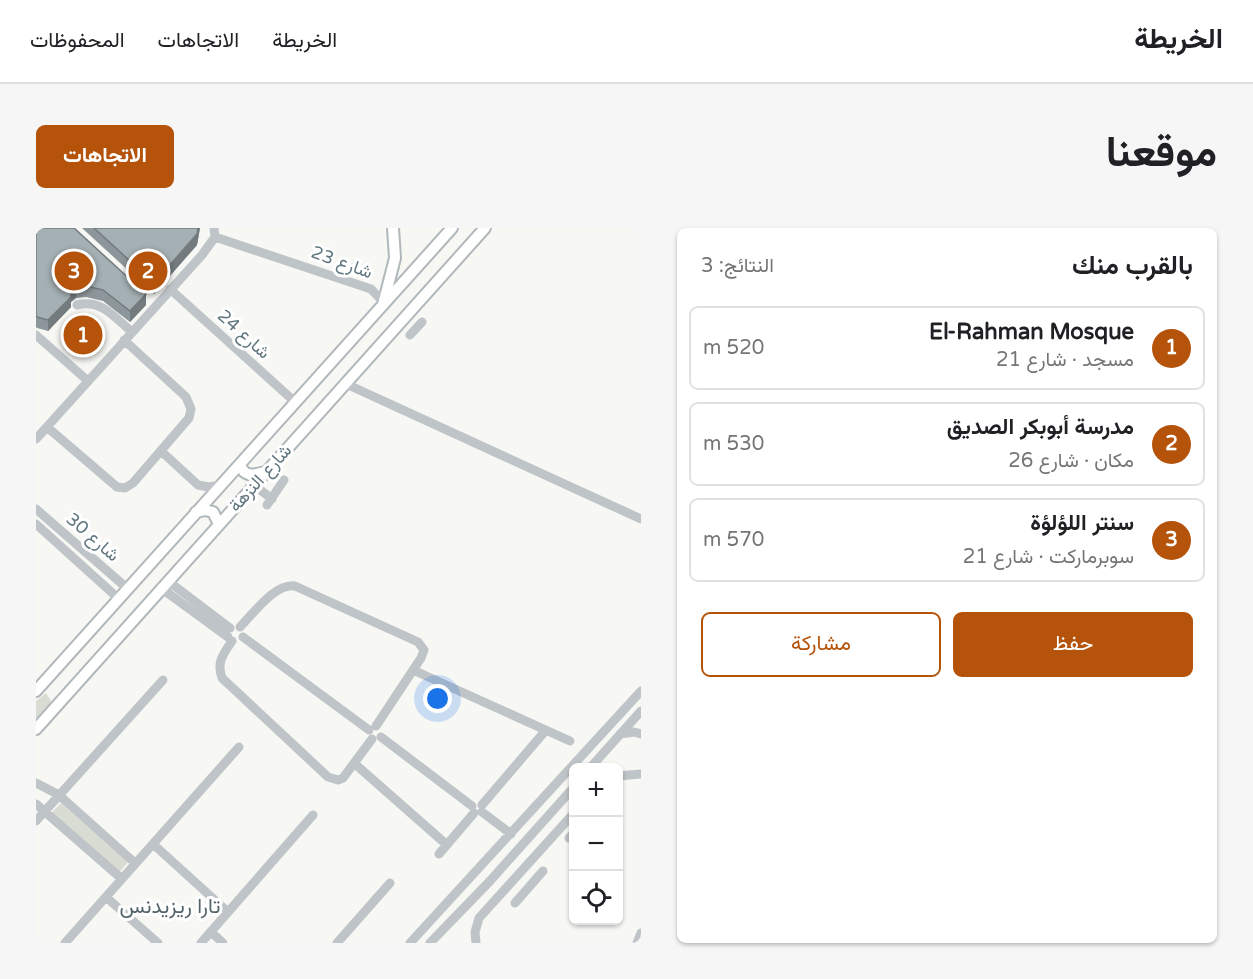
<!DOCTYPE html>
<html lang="ar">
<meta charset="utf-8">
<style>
:root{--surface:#fff;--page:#f6f6f6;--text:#202124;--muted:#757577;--line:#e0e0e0;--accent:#b45309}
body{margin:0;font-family:"Varela Round",Vazirmatn,sans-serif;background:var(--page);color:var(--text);direction:rtl}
.controls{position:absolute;right:18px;bottom:18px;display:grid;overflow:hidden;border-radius:9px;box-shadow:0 2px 4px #0004}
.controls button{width:54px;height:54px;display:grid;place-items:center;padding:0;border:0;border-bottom:2px solid var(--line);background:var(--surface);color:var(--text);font:30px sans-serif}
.you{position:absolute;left:402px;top:471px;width:21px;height:21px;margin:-15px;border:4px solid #fff;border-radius:50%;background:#1a73e8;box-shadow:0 0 0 9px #1a73e833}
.badge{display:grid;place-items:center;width:39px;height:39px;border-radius:50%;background:var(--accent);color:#fff;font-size:20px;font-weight:700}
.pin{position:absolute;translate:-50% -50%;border:3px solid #fff;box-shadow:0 2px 6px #0006}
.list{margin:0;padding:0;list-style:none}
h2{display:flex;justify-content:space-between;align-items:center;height:78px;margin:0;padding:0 24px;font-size:26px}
h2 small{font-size:20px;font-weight:400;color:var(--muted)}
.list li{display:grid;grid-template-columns:39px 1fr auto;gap:18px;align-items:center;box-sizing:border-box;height:84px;margin:0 12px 12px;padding:0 12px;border:2px solid var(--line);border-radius:9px}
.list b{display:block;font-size:22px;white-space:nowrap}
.list p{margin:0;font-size:20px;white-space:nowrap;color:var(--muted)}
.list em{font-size:20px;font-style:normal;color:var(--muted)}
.actions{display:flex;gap:12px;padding:18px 24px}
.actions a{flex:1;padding:14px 0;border:2px solid var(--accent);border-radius:9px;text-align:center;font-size:21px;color:var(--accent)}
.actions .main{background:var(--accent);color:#fff}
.icon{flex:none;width:33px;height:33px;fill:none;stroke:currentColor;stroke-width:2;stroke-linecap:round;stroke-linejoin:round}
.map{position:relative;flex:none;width:605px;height:715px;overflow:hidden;direction:ltr;border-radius:9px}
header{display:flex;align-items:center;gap:36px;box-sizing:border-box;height:84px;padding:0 30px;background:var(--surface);border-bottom:2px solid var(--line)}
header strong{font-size:28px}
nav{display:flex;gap:33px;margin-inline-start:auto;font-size:21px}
.intro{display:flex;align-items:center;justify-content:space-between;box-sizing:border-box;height:144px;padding:0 36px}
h1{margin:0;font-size:42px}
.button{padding:15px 27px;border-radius:9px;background:var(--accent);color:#fff;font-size:21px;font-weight:700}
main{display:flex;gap:36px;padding:0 36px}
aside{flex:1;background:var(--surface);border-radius:9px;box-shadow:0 2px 4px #0004}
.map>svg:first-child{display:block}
.green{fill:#d8dcd3}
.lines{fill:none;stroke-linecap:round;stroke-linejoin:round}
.major-casing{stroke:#b1b8bb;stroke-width:14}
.minor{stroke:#bec4c7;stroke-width:9}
.major{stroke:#fff;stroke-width:10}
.wall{fill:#8d979b}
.shaded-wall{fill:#737b7e}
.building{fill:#a4b0b4;stroke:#737b7e;stroke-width:1.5}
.labels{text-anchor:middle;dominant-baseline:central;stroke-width:6;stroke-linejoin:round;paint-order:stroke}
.street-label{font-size:18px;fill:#617780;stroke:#fff}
.quarter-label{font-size:21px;fill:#53646b;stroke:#fff}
</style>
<header>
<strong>الخريطة</strong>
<nav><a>الخريطة</a><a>الاتجاهات</a><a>المحفوظات</a></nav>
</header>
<div class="intro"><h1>موقعنا</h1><a class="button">الاتجاهات</a></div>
<main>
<aside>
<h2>بالقرب منك<small>النتائج: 3</small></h2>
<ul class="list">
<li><span class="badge">1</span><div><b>El-Rahman Mosque</b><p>مسجد · شارع 21</p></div><em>520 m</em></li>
<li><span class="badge">2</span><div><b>مدرسة أبوبكر الصديق</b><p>مكان · شارع 26</p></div><em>530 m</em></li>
<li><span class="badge">3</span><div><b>سنتر اللؤلؤة</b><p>سوبرماركت · شارع 21</p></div><em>570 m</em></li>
</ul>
<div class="actions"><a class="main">حفظ</a><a>مشاركة</a></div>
</aside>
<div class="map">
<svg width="605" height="715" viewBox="0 0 605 715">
<rect width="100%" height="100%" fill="#f7f7f4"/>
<path class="green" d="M10,465L15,473L13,479L0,493V473Z
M25,575L92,634L83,645L15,585Z"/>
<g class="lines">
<defs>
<path id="major" d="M348,73L359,30L357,0
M204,236C208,250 217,247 229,244
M160,284L169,282L177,284L183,296
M0,463L416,0
M0,501L449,0"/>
</defs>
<use href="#major" class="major-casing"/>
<path class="minor" d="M179,9L335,61L348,75
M134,61L259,174
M41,77C66,71 78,89 96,104
M0,107L52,153
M374,107L386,94
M308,155L605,291
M11,199L81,259L89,260L97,255L153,190L155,181L150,169L88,112
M0,211L166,27L179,9L178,0
M125,223L162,257L173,259L184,257
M218,257L236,271
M231,277L248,252
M0,281L92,361
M0,296L83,371
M132,353L194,400
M125,360L192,409
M204,399C218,385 239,355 259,358L382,414L388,422L385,430L340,498
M207,409L333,502
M196,413C188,425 180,434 186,450L292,549L302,552L307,550L336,511
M377,442L534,513
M584,506L598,504L605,506
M345,509L436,578
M318,535L411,617
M554,540L605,483
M582,548L605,546
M0,555L23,567L99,635
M0,576L86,651
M446,577L510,502
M446,584L475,606
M0,593L127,452
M533,610L538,605
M117,616L192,684
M403,626L438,585
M70,669L122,715
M479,675L507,643
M175,704L187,715
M29,715L203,519
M165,715L277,587
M301,715L354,655
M374,715L605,463
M394,715L454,653L538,559
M440,715L439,704L443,690L538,585
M601,715L605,705"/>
<use href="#major" class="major"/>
</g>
<path class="wall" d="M46,0H164L161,17L118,66Z
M0,4L110,77L94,94L67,73L50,69L40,70L35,74V79L12,103L1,100L0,99Z"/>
<path class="shaded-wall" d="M162,0H164L161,17L118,66V55Z
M40,59V70L35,74V63Z
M110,66V77L94,94V83Z
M35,69V79L12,103V92Z"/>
<path class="building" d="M3,0H38L110,66L94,83L67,62L50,58L40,59L35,63V69L12,92L1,89L0,88V4Z
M58,0H162L161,6L118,55Z"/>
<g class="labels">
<g class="street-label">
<text transform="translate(306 34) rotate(20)">شارع 23</text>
<text transform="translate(208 106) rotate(42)">شارع 24</text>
<text transform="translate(224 250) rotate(-48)">شارع النزهة</text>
<text transform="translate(57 309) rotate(41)">شارع 30</text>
</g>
<g class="quarter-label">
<text x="134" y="678">تارا ريزيدنس</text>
</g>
</g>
</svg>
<div class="controls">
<button>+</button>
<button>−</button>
<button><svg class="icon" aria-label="locate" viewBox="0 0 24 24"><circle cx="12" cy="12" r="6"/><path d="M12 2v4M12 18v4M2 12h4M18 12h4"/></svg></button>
</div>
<div class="you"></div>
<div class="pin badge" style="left:47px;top:107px">1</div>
<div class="pin badge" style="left:112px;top:43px">2</div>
<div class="pin badge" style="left:38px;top:43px">3</div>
</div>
</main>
